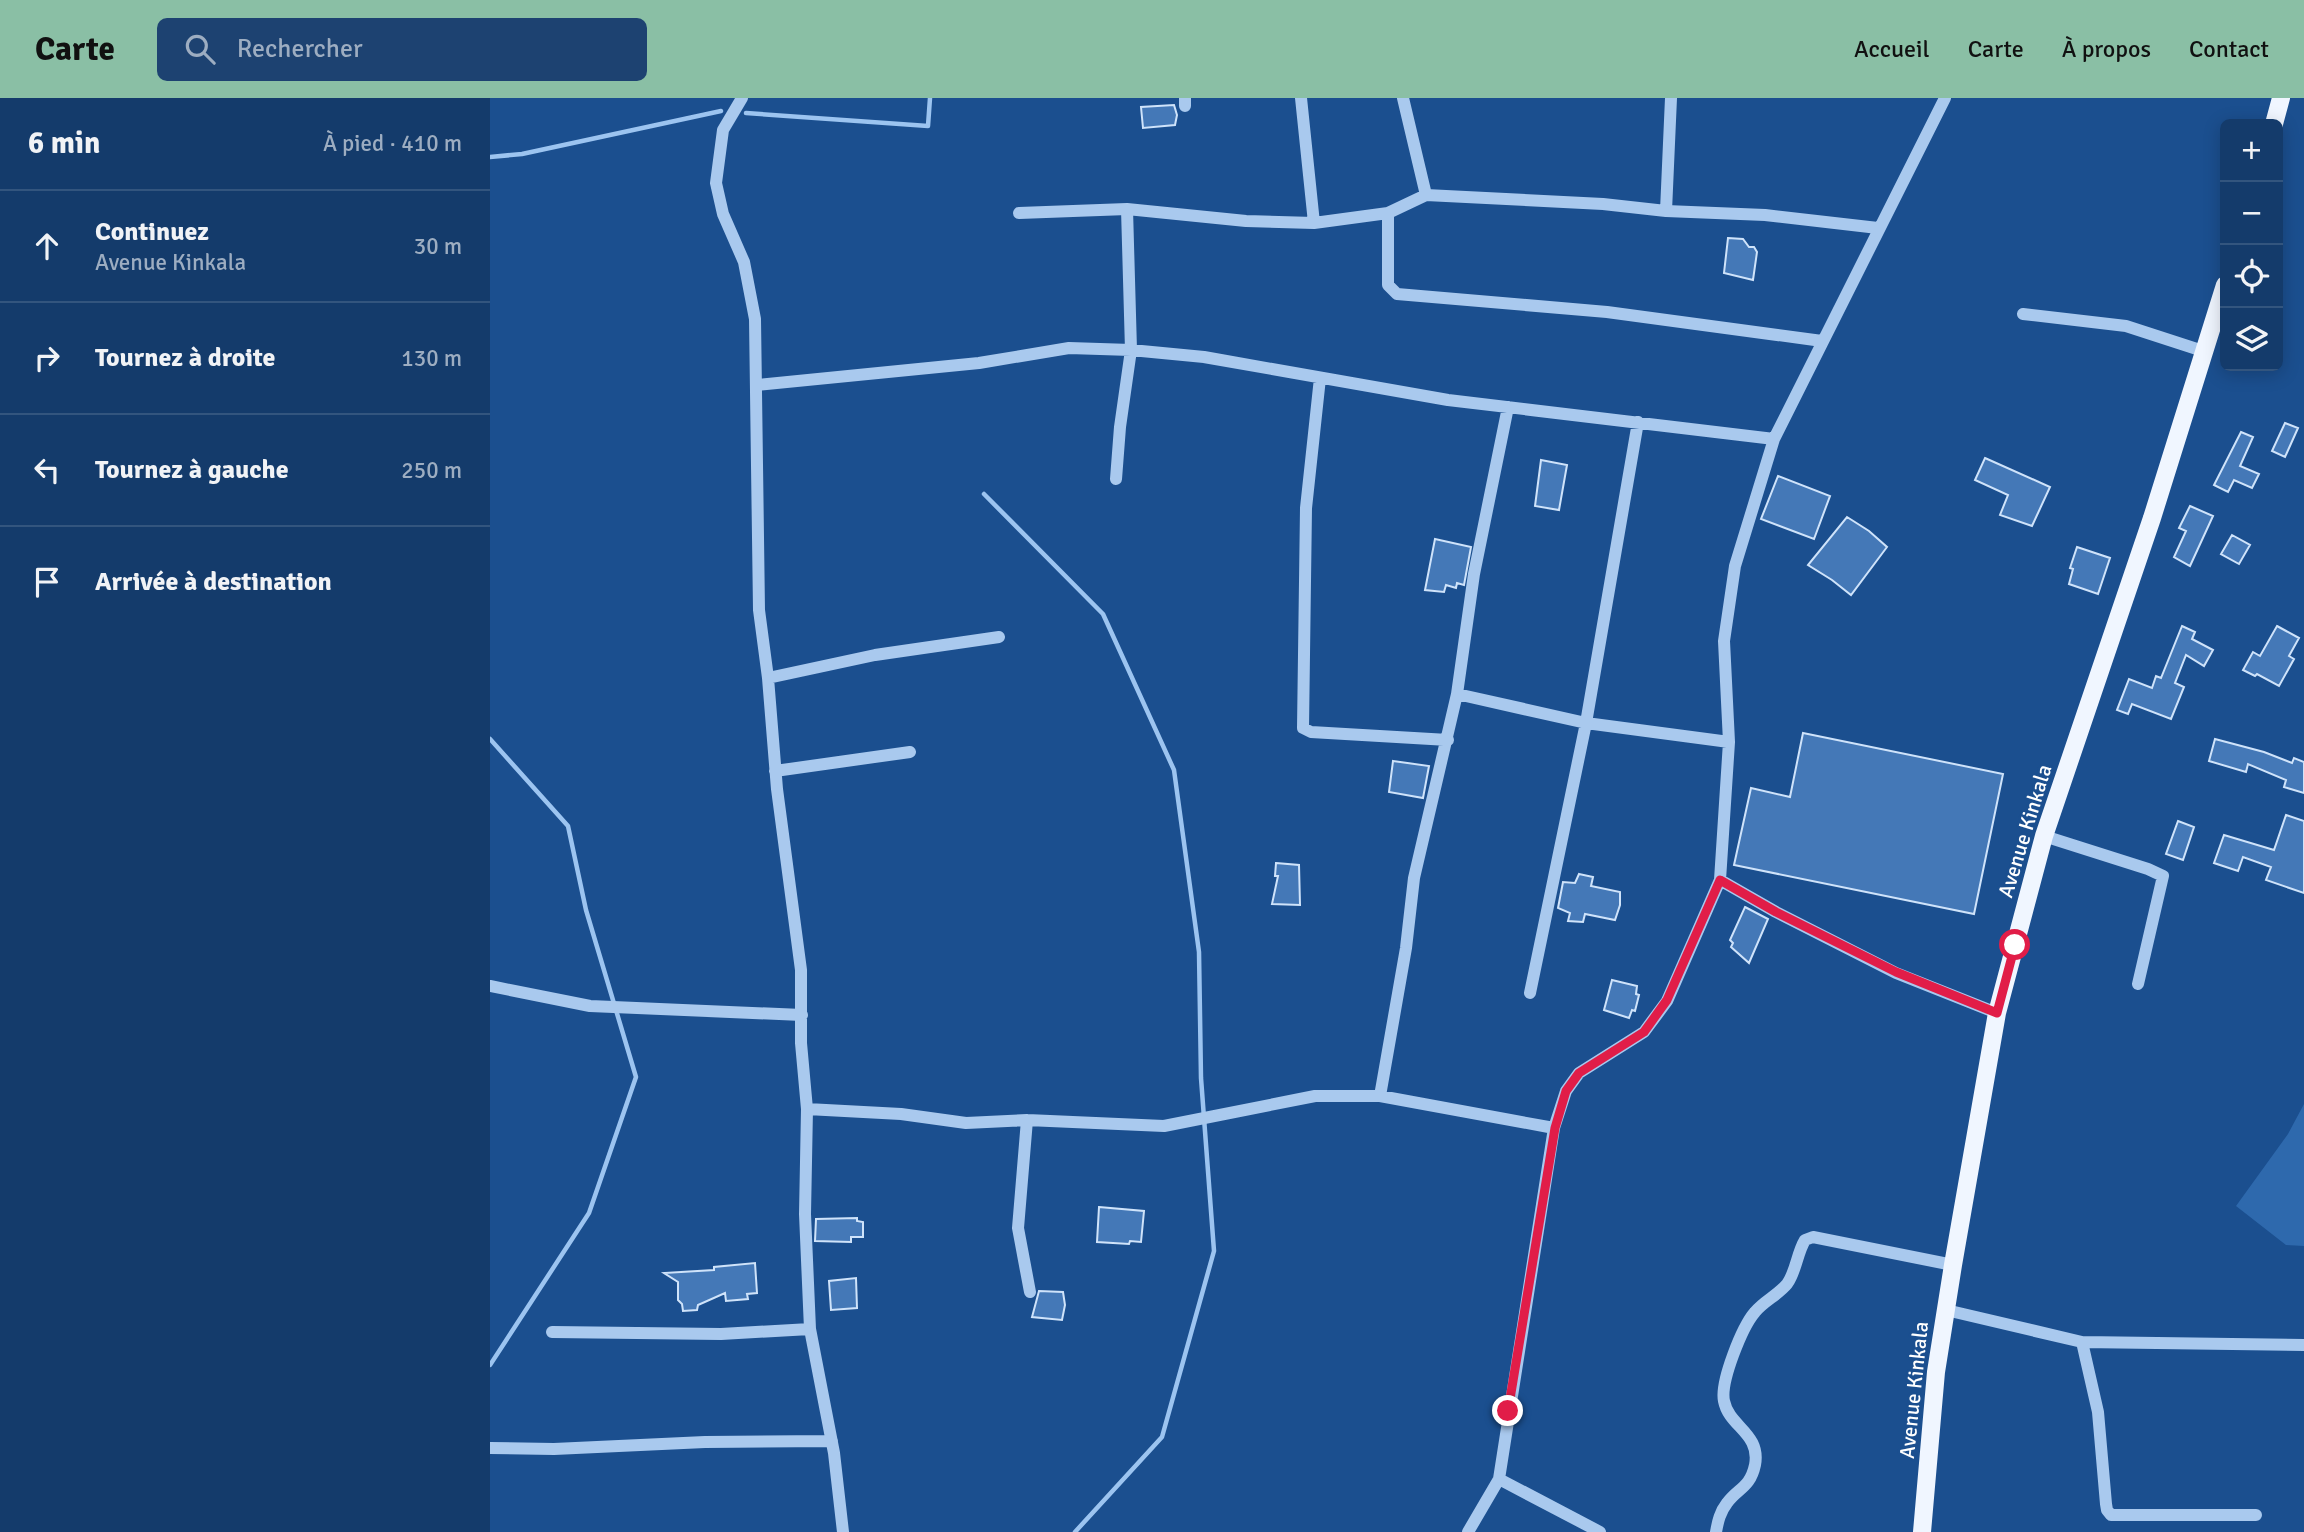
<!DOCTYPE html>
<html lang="fr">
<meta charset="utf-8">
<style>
:root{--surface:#143b6b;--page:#1d4271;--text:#f1f3f6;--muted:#9dadc1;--line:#33557e;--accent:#8abfa5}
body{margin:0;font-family:Signika,sans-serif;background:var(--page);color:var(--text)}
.controls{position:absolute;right:21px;top:21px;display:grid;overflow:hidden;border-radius:10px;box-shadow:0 4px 18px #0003}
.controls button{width:63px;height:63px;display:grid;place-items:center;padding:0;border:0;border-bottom:2px solid var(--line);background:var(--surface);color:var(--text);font:35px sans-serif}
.stop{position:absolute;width:21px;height:21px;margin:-16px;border:5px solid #e11d48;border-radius:50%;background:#fff}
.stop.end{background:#e11d48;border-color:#fff;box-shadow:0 2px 7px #0008}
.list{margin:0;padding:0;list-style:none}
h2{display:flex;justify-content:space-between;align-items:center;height:91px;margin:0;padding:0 28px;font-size:30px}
h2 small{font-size:23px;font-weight:400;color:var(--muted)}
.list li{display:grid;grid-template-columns:46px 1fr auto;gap:21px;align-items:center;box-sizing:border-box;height:112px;padding:0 28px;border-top:2px solid var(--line)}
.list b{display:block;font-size:26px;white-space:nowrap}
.list p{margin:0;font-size:23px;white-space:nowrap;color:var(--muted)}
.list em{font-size:23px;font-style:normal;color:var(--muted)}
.icon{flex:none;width:38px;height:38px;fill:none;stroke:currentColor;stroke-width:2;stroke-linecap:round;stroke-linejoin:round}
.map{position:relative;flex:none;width:1814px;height:1434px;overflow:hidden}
header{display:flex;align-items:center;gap:42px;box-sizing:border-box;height:98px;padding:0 35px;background:var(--accent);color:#111}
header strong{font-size:33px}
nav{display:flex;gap:38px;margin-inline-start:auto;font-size:24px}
.search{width:490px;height:63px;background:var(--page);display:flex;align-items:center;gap:18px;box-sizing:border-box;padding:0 24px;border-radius:10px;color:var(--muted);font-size:26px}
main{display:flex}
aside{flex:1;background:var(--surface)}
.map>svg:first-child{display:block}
.green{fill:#2e69ad}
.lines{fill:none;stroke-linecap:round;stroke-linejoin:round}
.stream{stroke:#9cc4f0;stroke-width:4.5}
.building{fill:#4478b7;stroke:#cfe3fa;stroke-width:2}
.minor{stroke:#a9c9ee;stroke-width:12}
.major{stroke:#f0f6ff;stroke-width:18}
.route{stroke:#e11d48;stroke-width:9}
.labels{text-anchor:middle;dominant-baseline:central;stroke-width:5;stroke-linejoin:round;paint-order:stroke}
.street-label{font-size:21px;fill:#fff;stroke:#1b4f8f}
</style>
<header>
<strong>Carte</strong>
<div class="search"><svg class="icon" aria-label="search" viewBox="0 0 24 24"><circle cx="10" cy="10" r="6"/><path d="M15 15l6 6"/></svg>Rechercher</div>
<nav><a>Accueil</a><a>Carte</a><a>À propos</a><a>Contact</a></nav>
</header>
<main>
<aside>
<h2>6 min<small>À pied · 410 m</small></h2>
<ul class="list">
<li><svg class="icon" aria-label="ahead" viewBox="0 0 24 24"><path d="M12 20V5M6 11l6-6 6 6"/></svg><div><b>Continuez</b><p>Avenue Kinkala</p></div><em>30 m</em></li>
<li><svg class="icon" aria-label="right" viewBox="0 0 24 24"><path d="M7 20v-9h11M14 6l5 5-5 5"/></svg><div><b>Tournez à droite</b></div><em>130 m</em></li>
<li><svg class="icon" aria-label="left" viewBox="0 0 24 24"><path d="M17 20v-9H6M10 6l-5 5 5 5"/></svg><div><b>Tournez à gauche</b></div><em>250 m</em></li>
<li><svg class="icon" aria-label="arrive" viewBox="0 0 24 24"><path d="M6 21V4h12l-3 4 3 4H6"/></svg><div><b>Arrivée à destination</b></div></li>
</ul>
</aside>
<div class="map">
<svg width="1814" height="1434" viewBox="0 0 1814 1434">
<rect width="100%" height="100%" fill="#1b4f8f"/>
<path class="green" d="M1814,1006V1148L1796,1147L1746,1108L1798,1036Z"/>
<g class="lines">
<path class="stream" d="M256,15L438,28L440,0
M0,59L32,56L231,13
M494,396L613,516L684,672L709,854L711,980L724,1153L672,1339L585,1434
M0,641L78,728L96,812L146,979L99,1115L0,1267"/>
</g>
<path class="building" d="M684,7L687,17L685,27L653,30L651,9Z
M1238,140L1253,141L1259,149H1264L1267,154L1263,182L1234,175Z
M1795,325L1808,330L1795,359L1782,353Z
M1751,334L1763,339L1750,368L1769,376L1762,390L1744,382L1738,394L1724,387Z
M1495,360L1560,389L1542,428L1510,417L1518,397L1485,382Z
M1051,362L1077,367L1069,412L1045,408Z
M1288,378L1340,398L1324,441L1271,421Z
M1700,408L1723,418L1700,468L1684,459L1696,433L1689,430Z
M1357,419L1379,433L1397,449L1361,497L1342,482L1318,467Z
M1742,437L1760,447L1749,466L1731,456Z
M945,441L981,449L974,487L967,485L966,490L956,487L954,494L935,492Z
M1587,449L1620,460L1608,496L1579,486L1583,471L1580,470Z
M1692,528L1705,534L1702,541L1723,552L1714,568L1696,557L1685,585L1694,589L1681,621L1642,606L1638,616L1627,612L1639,581L1662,590L1666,578L1671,580Z
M1787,528L1809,540L1799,558L1804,561L1789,588L1767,576L1765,578L1753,572L1763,554L1770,558Z
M1313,635L1513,676L1484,816L1244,767L1261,690L1300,699Z
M1725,641L1774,654L1802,665L1804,660L1814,664V695L1794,689L1796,682L1758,666L1756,674L1719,663Z
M903,663L939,668L933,700L899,694Z
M1796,717L1814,723V795L1776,782L1781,769L1753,759L1748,773L1724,765L1734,737L1784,752Z
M1688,723L1704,729L1693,762L1676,756Z
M786,765L809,767L810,807L782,806L788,778H785Z
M1089,776L1103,779L1101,788L1130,794V807L1125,822L1095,816L1093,824L1078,823L1080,815L1068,810L1073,784L1085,785Z
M1255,809L1278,821L1259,865L1241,849L1243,845L1240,842Z
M1122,882L1147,888L1146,896L1149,897L1145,913L1142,912L1139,920L1114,912Z
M609,1109L654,1113L651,1144L640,1143L639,1146L607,1144Z
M367,1120V1123L373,1124V1139H361V1144L325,1143L326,1121Z
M265,1165L267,1195L257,1196L258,1201L236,1203L235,1195L208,1207L207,1212L193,1213L192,1206L188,1202V1184L174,1175L224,1172V1169Z
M366,1180L367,1210L341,1212L339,1183Z
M549,1193L573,1194L575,1207L572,1222L542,1219Z"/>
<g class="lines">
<path class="minor" d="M252,0L233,32L226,85L233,116L254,164L265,221L269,512L278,580L287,691L311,872V945L317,1011L315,1116L320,1231L344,1355L353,1434
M695,0V8
M811,0L824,125
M913,0L936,97
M1176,113L1181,0
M529,115L637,111L756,123L824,125L898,115L936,97L1113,106L1176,113L1275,117L1388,130
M898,115V187L907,196L1117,214L1332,243
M1533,216L1636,228L1713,253
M830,280L816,410L813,630L821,634L958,642
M267,287L489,265L579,250L641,252L714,259L958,302L1284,341
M626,381L630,329L641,252L637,111
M278,580L385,557L509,539
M967,596L1096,625L1239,644
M285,673L420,654
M1554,738L1658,771L1673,778L1648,886
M1230,782L1286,814L1406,875L1507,915
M0,888L100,908L312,917
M1040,895L1096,625L1148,324
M890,998L916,850L924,780L967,596L984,476L1018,309
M317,1011L411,1016L476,1025L537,1022L674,1028L825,998H890L1064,1030
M537,1022L528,1130L540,1194
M1456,1212L1592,1244L1814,1247
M62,1234L231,1236L320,1231
M1592,1244L1608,1314L1616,1406L1617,1412L1621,1417H1766
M0,1350L64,1351L215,1344L342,1343
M1009,1381L1110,1434
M978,1434L1009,1381L1064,1030L1076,993L1089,975L1154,934L1177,903L1230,782L1239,644L1234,543L1245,468L1284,341L1455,0
M1226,1434C1228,1423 1230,1414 1237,1405C1248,1390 1260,1390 1265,1367C1271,1335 1239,1329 1234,1303C1230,1284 1252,1229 1265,1214C1274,1203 1288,1197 1297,1186C1306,1174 1307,1155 1315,1142L1323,1139L1463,1167"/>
<path class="major" d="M1784,26L1791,0
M1432,1434L1446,1274L1463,1167L1507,915L1554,738L1662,420L1735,187"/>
</g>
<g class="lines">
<path class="route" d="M1018,1313L1065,1030L1076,993L1089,975L1154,934L1177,902L1230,782L1286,814L1406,874L1507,915L1525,847"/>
</g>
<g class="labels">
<g class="street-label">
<text transform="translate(1535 733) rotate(-73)">Avenue Kinkala</text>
<text transform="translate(1424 1292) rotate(-84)">Avenue Kinkala</text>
</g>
</g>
</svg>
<div class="controls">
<button>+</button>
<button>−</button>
<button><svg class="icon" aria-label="locate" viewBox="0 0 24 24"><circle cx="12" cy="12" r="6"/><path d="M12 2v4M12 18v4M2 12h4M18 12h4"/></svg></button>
<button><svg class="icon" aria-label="layers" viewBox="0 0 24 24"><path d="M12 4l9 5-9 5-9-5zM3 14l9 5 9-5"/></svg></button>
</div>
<div class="stop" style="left:1525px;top:847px"></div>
<div class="stop end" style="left:1018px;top:1313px"></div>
</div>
</main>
